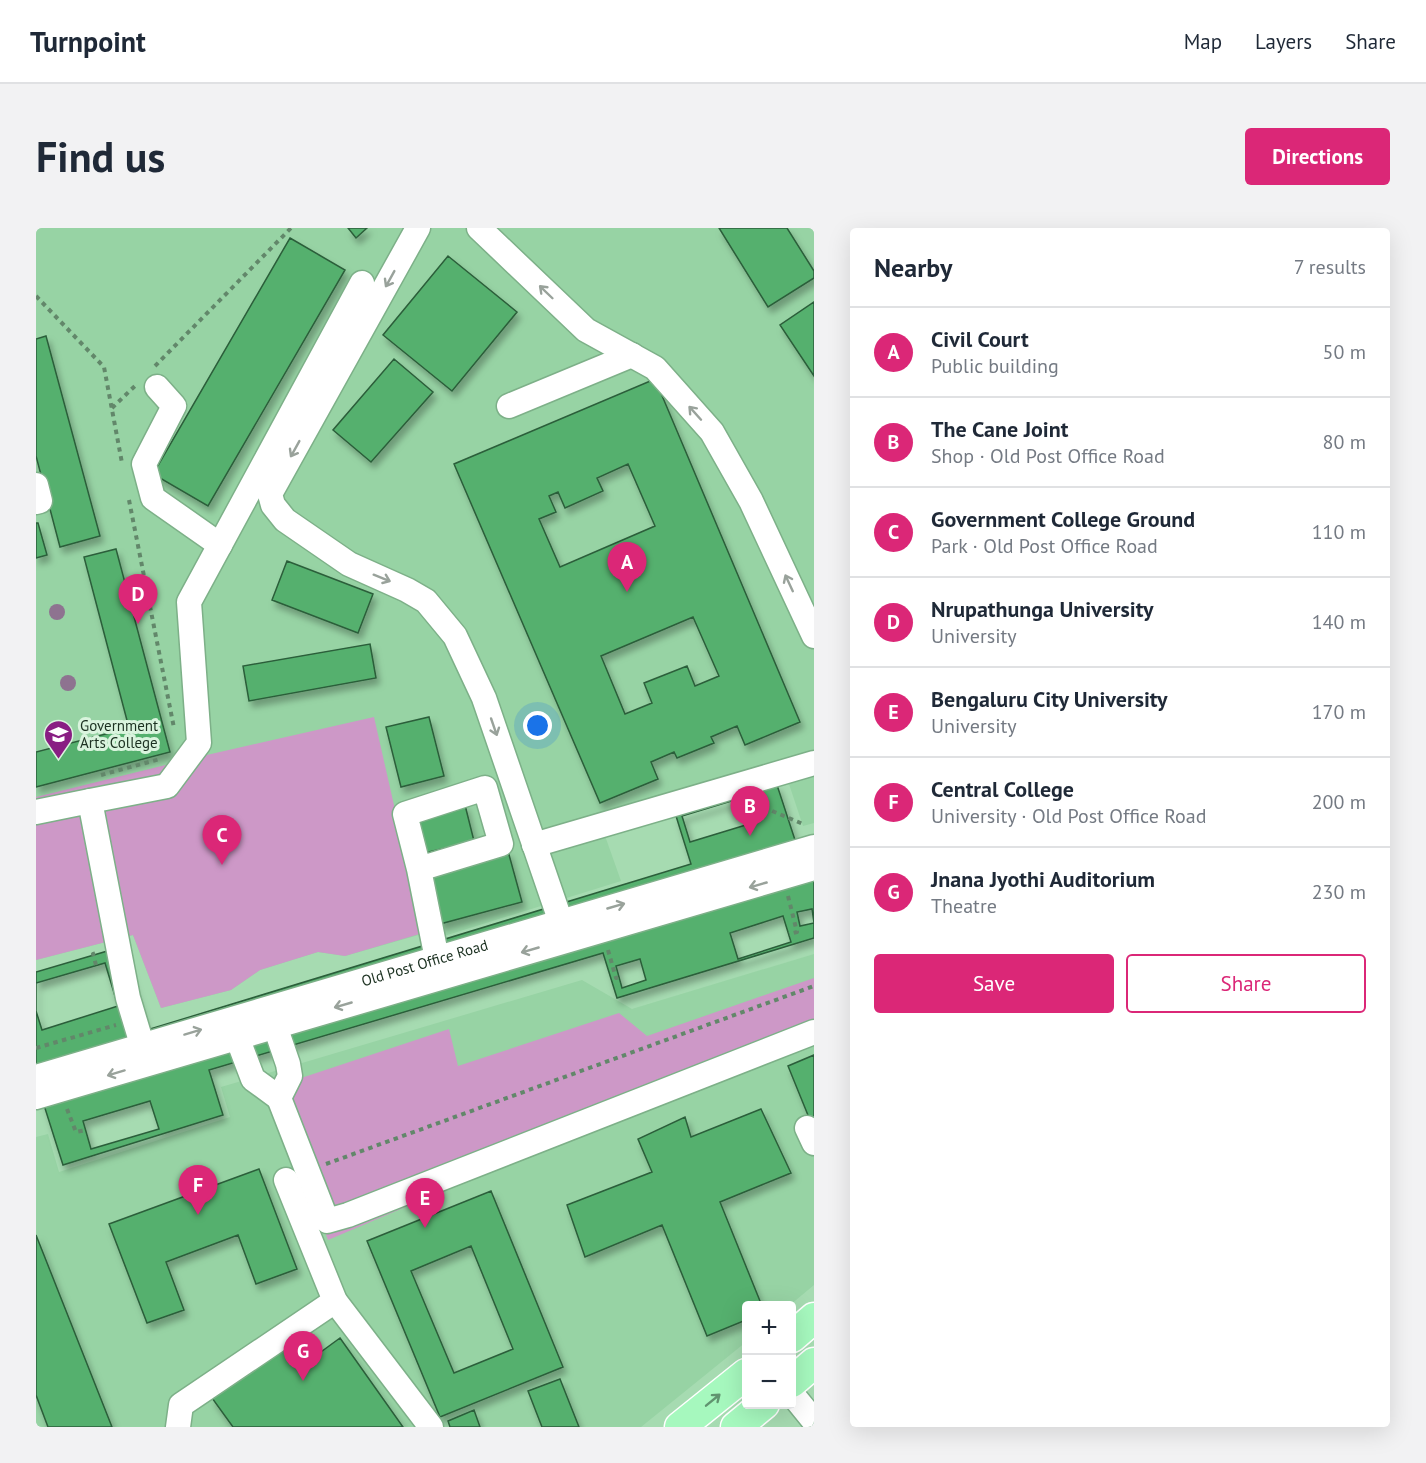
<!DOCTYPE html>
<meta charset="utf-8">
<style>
:root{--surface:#fff;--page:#f2f2f3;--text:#1f2937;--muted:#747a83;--line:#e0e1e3;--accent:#db2777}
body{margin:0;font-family:"PT Sans",sans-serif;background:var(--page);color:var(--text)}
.controls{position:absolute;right:18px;bottom:18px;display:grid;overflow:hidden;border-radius:6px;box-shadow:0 6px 24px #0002}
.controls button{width:54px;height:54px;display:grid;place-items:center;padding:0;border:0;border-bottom:2px solid var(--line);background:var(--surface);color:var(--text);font:30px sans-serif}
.you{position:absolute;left:502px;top:498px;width:21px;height:21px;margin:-15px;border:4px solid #fff;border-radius:50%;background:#1a73e8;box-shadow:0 0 0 9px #1a73e833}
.badge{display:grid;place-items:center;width:39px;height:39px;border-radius:50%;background:var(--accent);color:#fff;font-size:20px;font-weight:700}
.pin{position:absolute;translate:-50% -50px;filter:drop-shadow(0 2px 3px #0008)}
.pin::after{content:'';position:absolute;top:32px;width:21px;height:18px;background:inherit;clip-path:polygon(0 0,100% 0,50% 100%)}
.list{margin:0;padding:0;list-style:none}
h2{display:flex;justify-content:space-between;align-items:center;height:78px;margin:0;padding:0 24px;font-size:26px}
h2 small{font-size:20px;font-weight:400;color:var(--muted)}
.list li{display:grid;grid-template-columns:39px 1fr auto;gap:18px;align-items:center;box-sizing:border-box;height:90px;padding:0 24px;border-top:2px solid var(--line)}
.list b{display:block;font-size:22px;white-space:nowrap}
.list p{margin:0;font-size:20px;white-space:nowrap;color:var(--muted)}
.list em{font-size:20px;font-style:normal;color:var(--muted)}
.actions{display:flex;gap:12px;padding:18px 24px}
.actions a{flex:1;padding:14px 0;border:2px solid var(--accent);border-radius:6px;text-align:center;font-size:21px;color:var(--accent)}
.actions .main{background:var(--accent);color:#fff}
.map{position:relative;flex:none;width:778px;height:1199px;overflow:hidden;border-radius:6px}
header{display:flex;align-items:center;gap:36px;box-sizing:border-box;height:84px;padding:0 30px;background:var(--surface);border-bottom:2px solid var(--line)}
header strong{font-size:28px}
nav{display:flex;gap:33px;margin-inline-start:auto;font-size:21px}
.intro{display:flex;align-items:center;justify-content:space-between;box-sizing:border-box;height:144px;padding:0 36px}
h1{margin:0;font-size:42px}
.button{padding:15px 27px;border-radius:6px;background:var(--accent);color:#fff;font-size:21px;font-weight:700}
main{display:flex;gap:36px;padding:0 36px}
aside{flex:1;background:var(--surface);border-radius:6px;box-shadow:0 6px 24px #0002}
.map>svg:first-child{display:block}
.built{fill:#97d3a4}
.green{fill:#cd98c7}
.building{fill:#55b06e;stroke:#2c5e3a;stroke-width:1.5;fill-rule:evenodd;filter:url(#shadow)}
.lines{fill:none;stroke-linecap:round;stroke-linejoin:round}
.minor-casing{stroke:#7db088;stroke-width:27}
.major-casing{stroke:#fff;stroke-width:33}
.path{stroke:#62876a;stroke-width:4;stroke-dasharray:4.5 4.5;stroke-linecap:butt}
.minor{stroke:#fff;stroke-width:24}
.major{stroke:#a6f8be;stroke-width:30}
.tree{fill:#8e7390}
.oneway{stroke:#99a29b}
.oneway2{stroke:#619470}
.labels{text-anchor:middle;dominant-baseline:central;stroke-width:6;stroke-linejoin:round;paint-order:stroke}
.poi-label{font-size:15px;fill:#1c3121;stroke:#daf4de;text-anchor:start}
.street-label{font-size:15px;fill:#1c3121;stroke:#daf4de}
</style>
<header>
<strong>Turnpoint</strong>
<nav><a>Map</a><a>Layers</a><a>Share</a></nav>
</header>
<div class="intro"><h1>Find us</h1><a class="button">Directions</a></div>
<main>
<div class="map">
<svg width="778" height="1199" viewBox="0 0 778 1199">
<defs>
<filter id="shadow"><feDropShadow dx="3.5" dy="6" stdDeviation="3" flood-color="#0004"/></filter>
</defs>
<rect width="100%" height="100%" fill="#a6dbb1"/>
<path class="built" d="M0,0H778V595L767,598L745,532L562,588L585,653L389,714L386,706L309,728L282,724L224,742L195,762L125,780L97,707L0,732Z
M778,726V1057L754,1077L710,1078V1114L605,1199H0V909L12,906L23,944L194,889L185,859L546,752L596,781Z"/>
<path class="green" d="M338,489L387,705L309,728L282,724L224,742L195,762L125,780L97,707L0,732V569L162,529Z
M778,750V805L292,1012L235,860L413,801L422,838L583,785L611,808Z"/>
<path class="building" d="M312,0H331L320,10Z
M683,0H751L778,43V50L732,79Z
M254,10L309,42L172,278L117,246Z
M412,28L481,84L416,163L347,107Z
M778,74V148L744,97Z
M10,108L64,308L24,319L0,228V111Z
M358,131L397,164L335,234L297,202Z
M619,151L764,494L709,517L701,498L675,509L678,515L641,530L638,524L615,534L622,551L564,575L418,236ZM592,236L619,298L524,339L503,291L520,284L513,268L522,264L529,280L567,263L561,250ZM657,389L683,448L659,458L651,438L608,455L616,475L589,486L565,428Z
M0,295H2L11,327L0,330Z
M80,321L134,524L0,559V524L93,500L48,329Z
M251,333L337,366L322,405L236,372Z
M334,416L340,450L213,473L207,438Z
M393,489L408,548L365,559L350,499Z
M741,557L760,615L778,609V710L581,770L567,725L173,842L187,887L27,937L0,852V744L85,719L111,802L655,636L640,588Z
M715,567L723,593L654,614L646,588Z
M429,577L438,613L389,625L380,588Z
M472,623L486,674L404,696L391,645Z
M776,681L778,695L764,698L761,684Z
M747,688L755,714L702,731L694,705Z
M604,731L610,752L586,760L580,738Z
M69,735L82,778L6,802L0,783V755Z
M778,827V902L752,838Z
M114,873L123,901L55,921L47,893Z
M725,881L755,945L684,974L726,1078H710V1092L671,1108L626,997L549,1029L531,977L616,944L602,911L649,889L655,909Z
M223,941L261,1041L220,1056L202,1007L130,1034L148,1082L111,1095L73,996Z
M455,963L527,1139L404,1189L331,1013ZM435,1018L477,1121L418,1145L375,1043Z
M0,1007L76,1199H12L0,1167Z
M304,1110L367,1199H197L176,1170L252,1117L267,1137Z
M524,1151L543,1199H506L492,1163Z
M438,1182L444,1199H414L412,1193Z"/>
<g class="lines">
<defs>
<g id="minor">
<path d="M382,0L234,266L237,277L249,292L313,336L371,362L390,373L419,408L448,470L531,712"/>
<path d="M443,0L550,102L619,140L676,204L715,273L778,408"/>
<path d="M121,159L138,178L108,236L117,270L184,317"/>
<path d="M473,178L596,127"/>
<path d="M0,257L4,273L0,274"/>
<path d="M54,573L131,558L163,515L153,374L326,55"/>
<path d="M0,584L54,573L92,770L111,833"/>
<path d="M498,617L778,535"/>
<path d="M383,641L465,616L449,560L369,586L383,641L401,731"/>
<path d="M201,809L217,851L243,870L254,848L252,836L239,798"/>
<path id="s1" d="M0,849L778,619"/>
<path d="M0,869L778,640"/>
<path d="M243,870L291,993L312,987L778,804"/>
<path d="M771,900L778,915"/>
<path d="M250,952L299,1073L395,1199"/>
<path d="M756,1166L778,1193"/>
<path d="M142,1199L145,1177L299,1073"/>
</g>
<path id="major" d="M756,1109L778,1090
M756,1154L778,1135
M644,1199L710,1146
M700,1199L728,1176"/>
</defs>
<use href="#minor" class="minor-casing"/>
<use href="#major" class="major-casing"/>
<path class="path" d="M0,68L68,139L86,235
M119,138L255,0
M76,180L101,156
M93,272L138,500
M65,547L124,531
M719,582L729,580L767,596
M752,668L761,704L753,706
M572,722L580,750L583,749
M60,737L57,726L61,725
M0,820L80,797
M31,881L40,904L50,902
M290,936L778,758"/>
<use href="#minor" class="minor"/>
<use href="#major" class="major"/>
</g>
<g class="tree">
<circle cx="21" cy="384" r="8"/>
<circle cx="32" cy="455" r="8"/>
</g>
<defs><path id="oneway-shaft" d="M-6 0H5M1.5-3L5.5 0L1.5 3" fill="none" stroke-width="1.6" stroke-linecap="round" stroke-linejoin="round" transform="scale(1.5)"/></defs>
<g class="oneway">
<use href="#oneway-shaft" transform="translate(354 51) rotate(119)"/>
<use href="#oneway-shaft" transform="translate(510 64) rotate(-136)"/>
<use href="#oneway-shaft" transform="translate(659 185) rotate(-132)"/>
<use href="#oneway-shaft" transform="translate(259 221) rotate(119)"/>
<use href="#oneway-shaft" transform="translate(346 350) rotate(22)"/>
<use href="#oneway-shaft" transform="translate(753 355) rotate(-115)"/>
<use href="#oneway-shaft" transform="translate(458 499) rotate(71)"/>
<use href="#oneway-shaft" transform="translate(722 657) rotate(164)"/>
<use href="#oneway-shaft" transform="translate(580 678) rotate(-16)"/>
<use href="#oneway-shaft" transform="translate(494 722) rotate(164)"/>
<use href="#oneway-shaft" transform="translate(307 777) rotate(164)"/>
<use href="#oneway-shaft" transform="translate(157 804) rotate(-17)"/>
<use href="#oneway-shaft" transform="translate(80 845) rotate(163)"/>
</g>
<use class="oneway2" href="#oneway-shaft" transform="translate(677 1172) rotate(-39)"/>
<defs>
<symbol id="university-pin" viewBox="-11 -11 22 30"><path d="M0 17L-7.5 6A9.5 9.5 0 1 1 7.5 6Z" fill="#891e83" stroke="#daf4de"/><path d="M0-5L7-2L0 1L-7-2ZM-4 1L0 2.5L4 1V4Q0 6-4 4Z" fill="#fff"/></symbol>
</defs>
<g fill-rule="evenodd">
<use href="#university-pin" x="6" y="490" width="33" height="45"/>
</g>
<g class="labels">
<g class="poi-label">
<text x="44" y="497">Government<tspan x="44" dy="17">Arts College</tspan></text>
</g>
<g class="street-label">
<text stroke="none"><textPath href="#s1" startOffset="405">Old Post Office Road</textPath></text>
</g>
</g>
</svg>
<div class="controls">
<button>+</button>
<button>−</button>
</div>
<div class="you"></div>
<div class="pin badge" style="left:591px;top:364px">A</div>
<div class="pin badge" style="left:714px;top:608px">B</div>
<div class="pin badge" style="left:186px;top:637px">C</div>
<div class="pin badge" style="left:102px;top:396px">D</div>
<div class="pin badge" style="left:389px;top:1000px">E</div>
<div class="pin badge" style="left:162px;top:987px">F</div>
<div class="pin badge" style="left:267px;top:1153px">G</div>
</div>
<aside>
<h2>Nearby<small>7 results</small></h2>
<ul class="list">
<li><span class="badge">A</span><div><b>Civil Court</b><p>Public building</p></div><em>50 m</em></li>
<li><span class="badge">B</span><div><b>The Cane Joint</b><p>Shop · Old Post Office Road</p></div><em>80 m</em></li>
<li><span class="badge">C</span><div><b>Government College Ground</b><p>Park · Old Post Office Road</p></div><em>110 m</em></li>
<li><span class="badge">D</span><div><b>Nrupathunga University</b><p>University</p></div><em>140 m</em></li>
<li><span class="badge">E</span><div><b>Bengaluru City University</b><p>University</p></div><em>170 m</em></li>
<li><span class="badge">F</span><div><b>Central College</b><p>University · Old Post Office Road</p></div><em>200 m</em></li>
<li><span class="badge">G</span><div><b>Jnana Jyothi Auditorium</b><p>Theatre</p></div><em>230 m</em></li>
</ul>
<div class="actions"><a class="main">Save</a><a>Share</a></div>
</aside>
</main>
